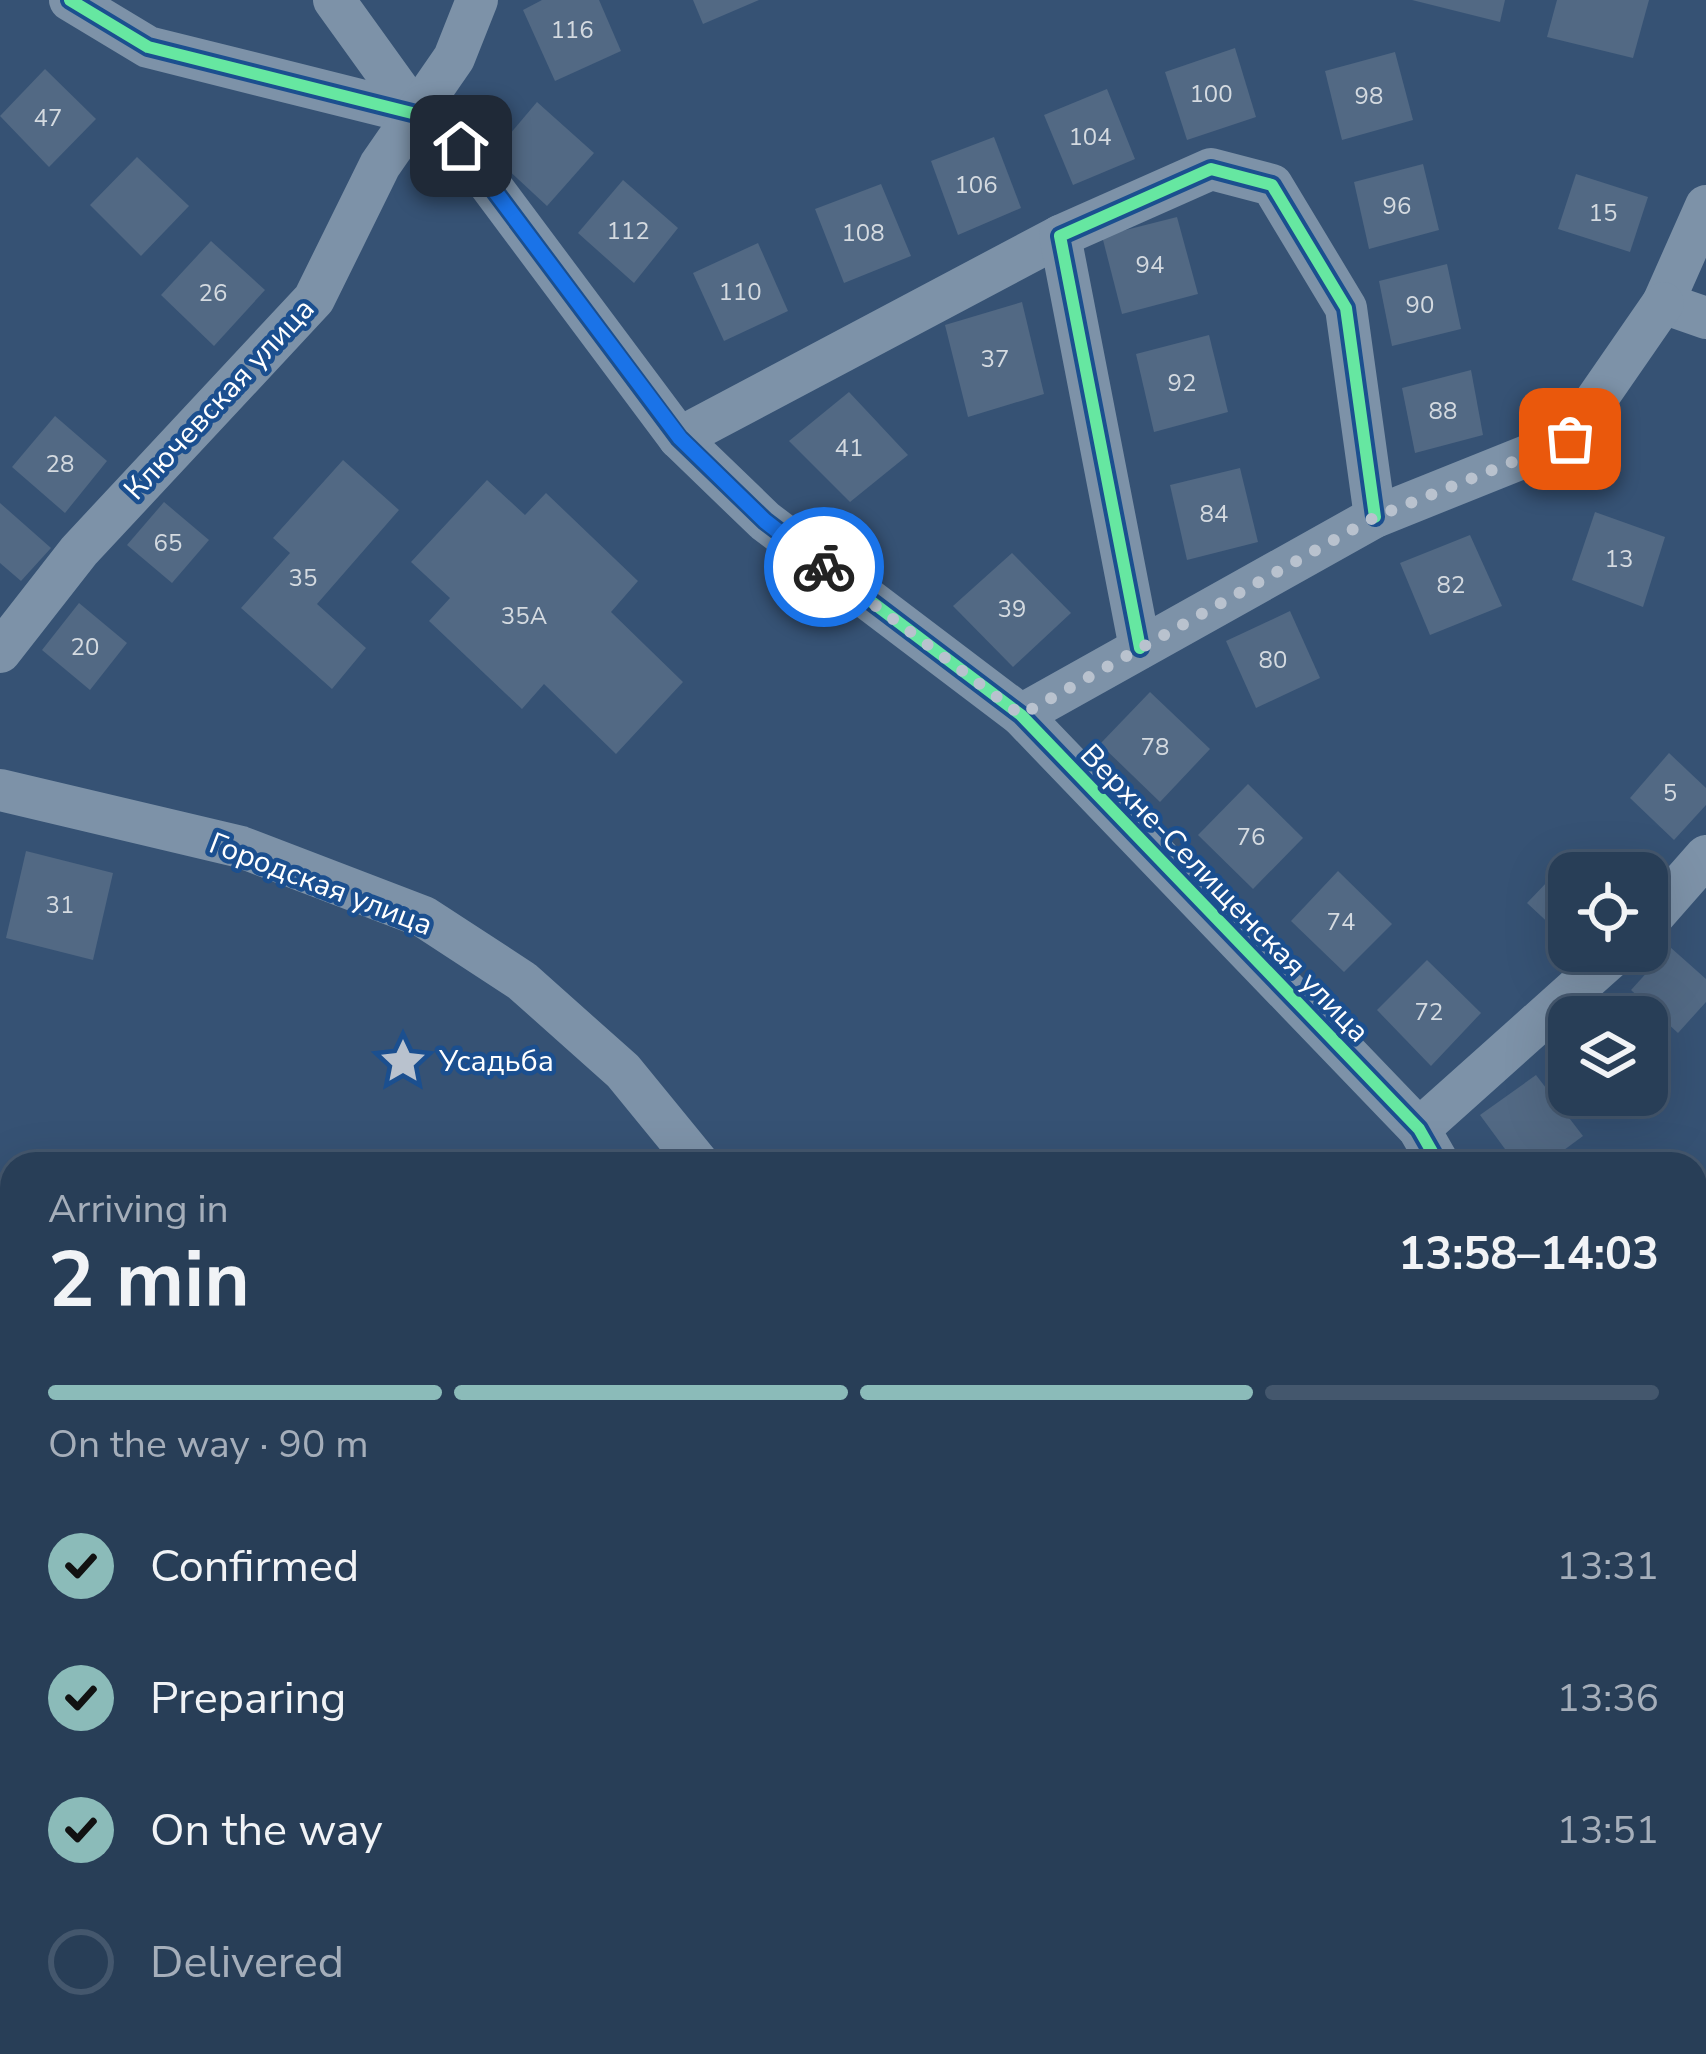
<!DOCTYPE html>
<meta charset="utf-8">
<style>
body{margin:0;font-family:"Nunito Sans",sans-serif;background:#344961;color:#f1f3f6;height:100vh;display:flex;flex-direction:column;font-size:45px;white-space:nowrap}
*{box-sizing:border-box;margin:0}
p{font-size:39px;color:#a5aeba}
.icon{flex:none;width:66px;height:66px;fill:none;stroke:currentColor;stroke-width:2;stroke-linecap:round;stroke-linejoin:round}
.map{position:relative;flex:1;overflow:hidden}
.sheet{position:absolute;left:0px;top:1152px;width:1707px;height:903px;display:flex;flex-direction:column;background:#283e57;border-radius:36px 36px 0 0;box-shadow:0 12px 48px #0002,0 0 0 3px #44576d}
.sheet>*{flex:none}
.fabs{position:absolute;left:1548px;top:852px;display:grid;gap:24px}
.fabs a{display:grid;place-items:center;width:120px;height:120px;border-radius:24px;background:#283e57;box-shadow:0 12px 48px #0002,0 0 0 3px #44576d;font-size:60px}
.pin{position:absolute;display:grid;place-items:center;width:102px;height:102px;color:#fff;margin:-51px;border-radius:24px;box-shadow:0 6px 18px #0006}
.courier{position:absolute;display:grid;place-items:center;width:120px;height:120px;margin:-60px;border:9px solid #1a73e8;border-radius:50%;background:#fff;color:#222;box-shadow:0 3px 15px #0007}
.overview em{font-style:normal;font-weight:700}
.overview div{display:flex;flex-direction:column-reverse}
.overview{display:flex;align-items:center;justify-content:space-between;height:204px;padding:0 48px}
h1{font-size:78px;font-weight:700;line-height:90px}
.bar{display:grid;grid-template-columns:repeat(4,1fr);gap:18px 12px;align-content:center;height:144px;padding:0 48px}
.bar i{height:15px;border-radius:9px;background:#44576d}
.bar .selected{background:#8bbbb9}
.bar p{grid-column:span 4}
ol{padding:0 48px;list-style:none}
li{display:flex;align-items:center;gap:36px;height:132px}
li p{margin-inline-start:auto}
li .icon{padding:12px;border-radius:50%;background:#8bbbb9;color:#111;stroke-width:4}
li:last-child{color:#a5aeba}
li i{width:66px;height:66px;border:6px solid #44576d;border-radius:50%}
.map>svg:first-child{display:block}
.building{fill:#526984}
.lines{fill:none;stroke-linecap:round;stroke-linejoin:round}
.minor{stroke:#7d92a8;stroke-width:42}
.cycleway-casing{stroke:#1b4f8f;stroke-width:20}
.cycleway{stroke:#66e7a1;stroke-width:12}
.done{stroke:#b9c2ce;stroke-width:12;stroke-dasharray:0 21.6}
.route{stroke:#1a73e8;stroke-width:15}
.labels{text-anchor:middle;stroke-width:9;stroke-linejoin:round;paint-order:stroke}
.number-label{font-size:24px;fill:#d4dae0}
.street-label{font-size:30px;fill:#fff;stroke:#1b4f8f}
.poi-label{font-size:30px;fill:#fff;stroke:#1b4f8f;text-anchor:start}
</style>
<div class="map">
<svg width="1706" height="2054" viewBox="0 0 1706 2054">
<rect width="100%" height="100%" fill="#365274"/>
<!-- building -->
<g class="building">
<path d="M542,0H599L621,51L555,81L523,10Z"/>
<path d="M693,0H759L703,24Z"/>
<path d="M1412,0H1505L1500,22Z"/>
<path d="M1557,0H1649L1633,58L1547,37Z"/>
<path d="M1235,48L1256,117L1187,140L1165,72Z"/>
<path d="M1395,52L1413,120L1342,140L1325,71Z"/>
<path d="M45,69L96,119L49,167L0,116Z"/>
<path d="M1107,89L1135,159L1073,185L1044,115Z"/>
<path d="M537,102L594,153L547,206L492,155Z"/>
<path d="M994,137L1021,208L958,235L931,161Z"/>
<path d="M137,157L189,206L141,256L90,205Z"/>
<path d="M1423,164L1439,230L1369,249L1354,182Z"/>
<path d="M1576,174L1648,197L1630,252L1558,229Z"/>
<path d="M623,180L678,228L634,283L578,233Z"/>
<path d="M881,184L911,256L844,283L815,209Z"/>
<path d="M1177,217L1198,294L1122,314L1102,236Z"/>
<path d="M211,241L265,290L214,346L161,295Z"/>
<path d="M758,243L788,311L724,341L693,273Z"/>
<path d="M1447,264L1461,329L1392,346L1379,281Z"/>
<path d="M1022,302L1044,394L968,417L945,325Z"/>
<path d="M1209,335L1228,412L1154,432L1136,354Z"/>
<path d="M1471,370L1483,435L1415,453L1402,388Z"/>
<path d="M849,392L908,455L850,502L789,441Z"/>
<path d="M55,416L107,461L65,513L12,467Z"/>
<path d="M343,460L399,510L317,604L366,648L332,689L241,608L290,553L273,538Z"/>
<path d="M1240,468L1258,542L1187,560L1170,485Z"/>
<path d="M487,480L525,515L546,493L638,581L611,612L683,682L616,754L544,684L522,709L429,621L450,598L411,562Z"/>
<path d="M164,502L209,540L172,583L127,545Z"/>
<path d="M0,503L51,548L21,581L0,563Z"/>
<path d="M1595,512L1665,537L1643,607L1572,580Z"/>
<path d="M1470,535L1502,606L1430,635L1400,563Z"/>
<path d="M1012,553L1071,613L1013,667L953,606Z"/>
<path d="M79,603L127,643L90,690L42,650Z"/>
<path d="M1290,611L1320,678L1256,708L1226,641Z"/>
<path d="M1150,692L1210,749L1160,802L1100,744Z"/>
<path d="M1669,753L1706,788V805L1674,840L1630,798Z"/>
<path d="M1248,784L1303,838L1253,889L1198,835Z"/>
<path d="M26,851L113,873L93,960L6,938Z"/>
<path d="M1572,856L1590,873H1569V942L1527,903Z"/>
<path d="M1338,871L1392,924L1344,972L1291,921Z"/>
<path d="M1670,947L1706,979V1002L1678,1033L1631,990Z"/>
<path d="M1427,960L1481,1013L1431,1066L1377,1010Z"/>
<path d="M1536,1075L1583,1136L1545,1164H1516L1480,1115Z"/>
<path d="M1706,1395V1449L1695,1444V1421Z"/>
<path d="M1695,1622L1706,1628V1725L1695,1719Z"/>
<path d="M0,1834L12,1844L0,1866Z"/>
<path d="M136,2043H229L220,2054H149Z"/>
<path d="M831,2043H895L908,2054H822Z"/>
<path d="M1489,2043H1537L1543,2054H1495Z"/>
</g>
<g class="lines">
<!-- minor -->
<g class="minor">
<path d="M70,0L148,47L416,114L461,146L679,438L765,521L1021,715L1419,1129L1439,1164"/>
<path d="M334,0L416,114"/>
<path d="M1706,206L1663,303L1706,318"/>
<path d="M679,438L1060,236"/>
<path d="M1140,648L1060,236L1211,169L1272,185L1346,308L1375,517"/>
<path d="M0,652L79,551L314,299L380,165L454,58L477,0"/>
<path d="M1021,715L1375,517L1569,439L1663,303"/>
<path d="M0,790L241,847L424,917L522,981L623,1071L699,1164"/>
<path d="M1647,923L1706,856"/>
<path d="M1419,1129L1618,951"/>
<path d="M0,1511L12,1510"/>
<path d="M1695,1522L1706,1525"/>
<path d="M27,2043L40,2054"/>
<path d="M1142,2043L1146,2054"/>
<path d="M1557,2043L1564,2054"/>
<path d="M757,2054L776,2043"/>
<path d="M929,2054L933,2043"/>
</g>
<defs>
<g id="cycleway">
<path d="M70,0L148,47L416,114L461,146L679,438L765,521L1021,715L1419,1129L1439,1164"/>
<path d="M1140,648L1060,236L1211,169L1272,185L1346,308L1375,517"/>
</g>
</defs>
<!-- cycleway casing -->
<use href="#cycleway" class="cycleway-casing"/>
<!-- cycleway -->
<use href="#cycleway" class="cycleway"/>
</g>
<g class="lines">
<!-- done -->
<path class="done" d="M824,567L1021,715L1375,517L1570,439"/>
<!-- route -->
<path class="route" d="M461,146L680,438L765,521L824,567"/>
</g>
<!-- icons -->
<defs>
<symbol id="sight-bare" viewBox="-9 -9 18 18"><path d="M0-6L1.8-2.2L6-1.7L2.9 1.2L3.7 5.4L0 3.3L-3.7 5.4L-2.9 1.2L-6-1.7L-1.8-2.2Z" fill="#b9c2ce" stroke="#1b4f8f" stroke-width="2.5" paint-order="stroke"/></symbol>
</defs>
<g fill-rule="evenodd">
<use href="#sight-bare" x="370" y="1028" width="66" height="66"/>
</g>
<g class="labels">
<!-- number labels -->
<g class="number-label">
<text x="572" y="38">116</text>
<text x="1211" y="102">100</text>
<text x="1369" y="104">98</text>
<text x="48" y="126">47</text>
<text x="1090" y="145">104</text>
<text x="976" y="193">106</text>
<text x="1397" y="214">96</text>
<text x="1603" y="221">15</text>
<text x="628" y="239">112</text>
<text x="863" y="241">108</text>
<text x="1150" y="273">94</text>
<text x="740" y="300">110</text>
<text x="213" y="301">26</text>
<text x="1420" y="313">90</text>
<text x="995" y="367">37</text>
<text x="1182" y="391">92</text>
<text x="1443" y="419">88</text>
<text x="849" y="456">41</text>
<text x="60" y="472">28</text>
<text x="1214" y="522">84</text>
<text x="168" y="551">65</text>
<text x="1619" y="567">13</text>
<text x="303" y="586">35</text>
<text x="1451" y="593">82</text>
<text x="1012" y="617">39</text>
<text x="524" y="624">35А</text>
<text x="85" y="655">20</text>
<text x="1273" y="668">80</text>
<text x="1155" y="755">78</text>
<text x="1670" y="801">5</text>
<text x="1251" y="845">76</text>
<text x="60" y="913">31</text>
<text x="1341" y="930">74</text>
<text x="1429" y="1020">72</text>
</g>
<!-- street labels -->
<g class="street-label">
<text transform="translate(219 399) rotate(-47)" y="10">Ключевская улица</text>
<text transform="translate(321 884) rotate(21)" y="10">Городская улица</text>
<text transform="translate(1225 893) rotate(46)" y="10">Верхне-Селищенская улица</text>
</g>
<!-- poi labels -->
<g class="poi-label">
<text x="439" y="1071">Усадьба</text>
</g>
</g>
</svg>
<div class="fabs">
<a><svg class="icon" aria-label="locate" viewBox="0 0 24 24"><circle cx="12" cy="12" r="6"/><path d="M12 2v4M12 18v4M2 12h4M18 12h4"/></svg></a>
<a><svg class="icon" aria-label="layers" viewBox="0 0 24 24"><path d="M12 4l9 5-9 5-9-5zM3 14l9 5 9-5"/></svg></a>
</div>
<div class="pin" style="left:1570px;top:439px;background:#ea580c"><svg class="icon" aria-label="bag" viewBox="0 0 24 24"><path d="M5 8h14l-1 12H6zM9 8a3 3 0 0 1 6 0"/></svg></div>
<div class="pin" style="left:461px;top:146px;background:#1f2937"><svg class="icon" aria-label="home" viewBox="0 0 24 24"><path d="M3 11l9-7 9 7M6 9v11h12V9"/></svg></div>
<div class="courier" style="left:824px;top:567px"><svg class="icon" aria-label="bike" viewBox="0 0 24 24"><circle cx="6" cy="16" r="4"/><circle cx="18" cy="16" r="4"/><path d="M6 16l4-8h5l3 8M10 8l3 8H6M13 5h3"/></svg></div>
<section class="sheet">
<div class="overview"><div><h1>2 min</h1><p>Arriving in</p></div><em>13:58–14:03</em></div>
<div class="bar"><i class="selected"></i><i class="selected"></i><i class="selected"></i><i></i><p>On the way · 90 m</p></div>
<ol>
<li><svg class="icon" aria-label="check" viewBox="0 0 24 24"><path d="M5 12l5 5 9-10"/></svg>Confirmed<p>13:31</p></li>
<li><svg class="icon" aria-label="check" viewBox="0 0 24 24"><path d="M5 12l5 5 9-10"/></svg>Preparing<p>13:36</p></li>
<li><svg class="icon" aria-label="check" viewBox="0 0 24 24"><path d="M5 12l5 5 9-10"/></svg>On the way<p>13:51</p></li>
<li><i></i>Delivered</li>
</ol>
</section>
</div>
